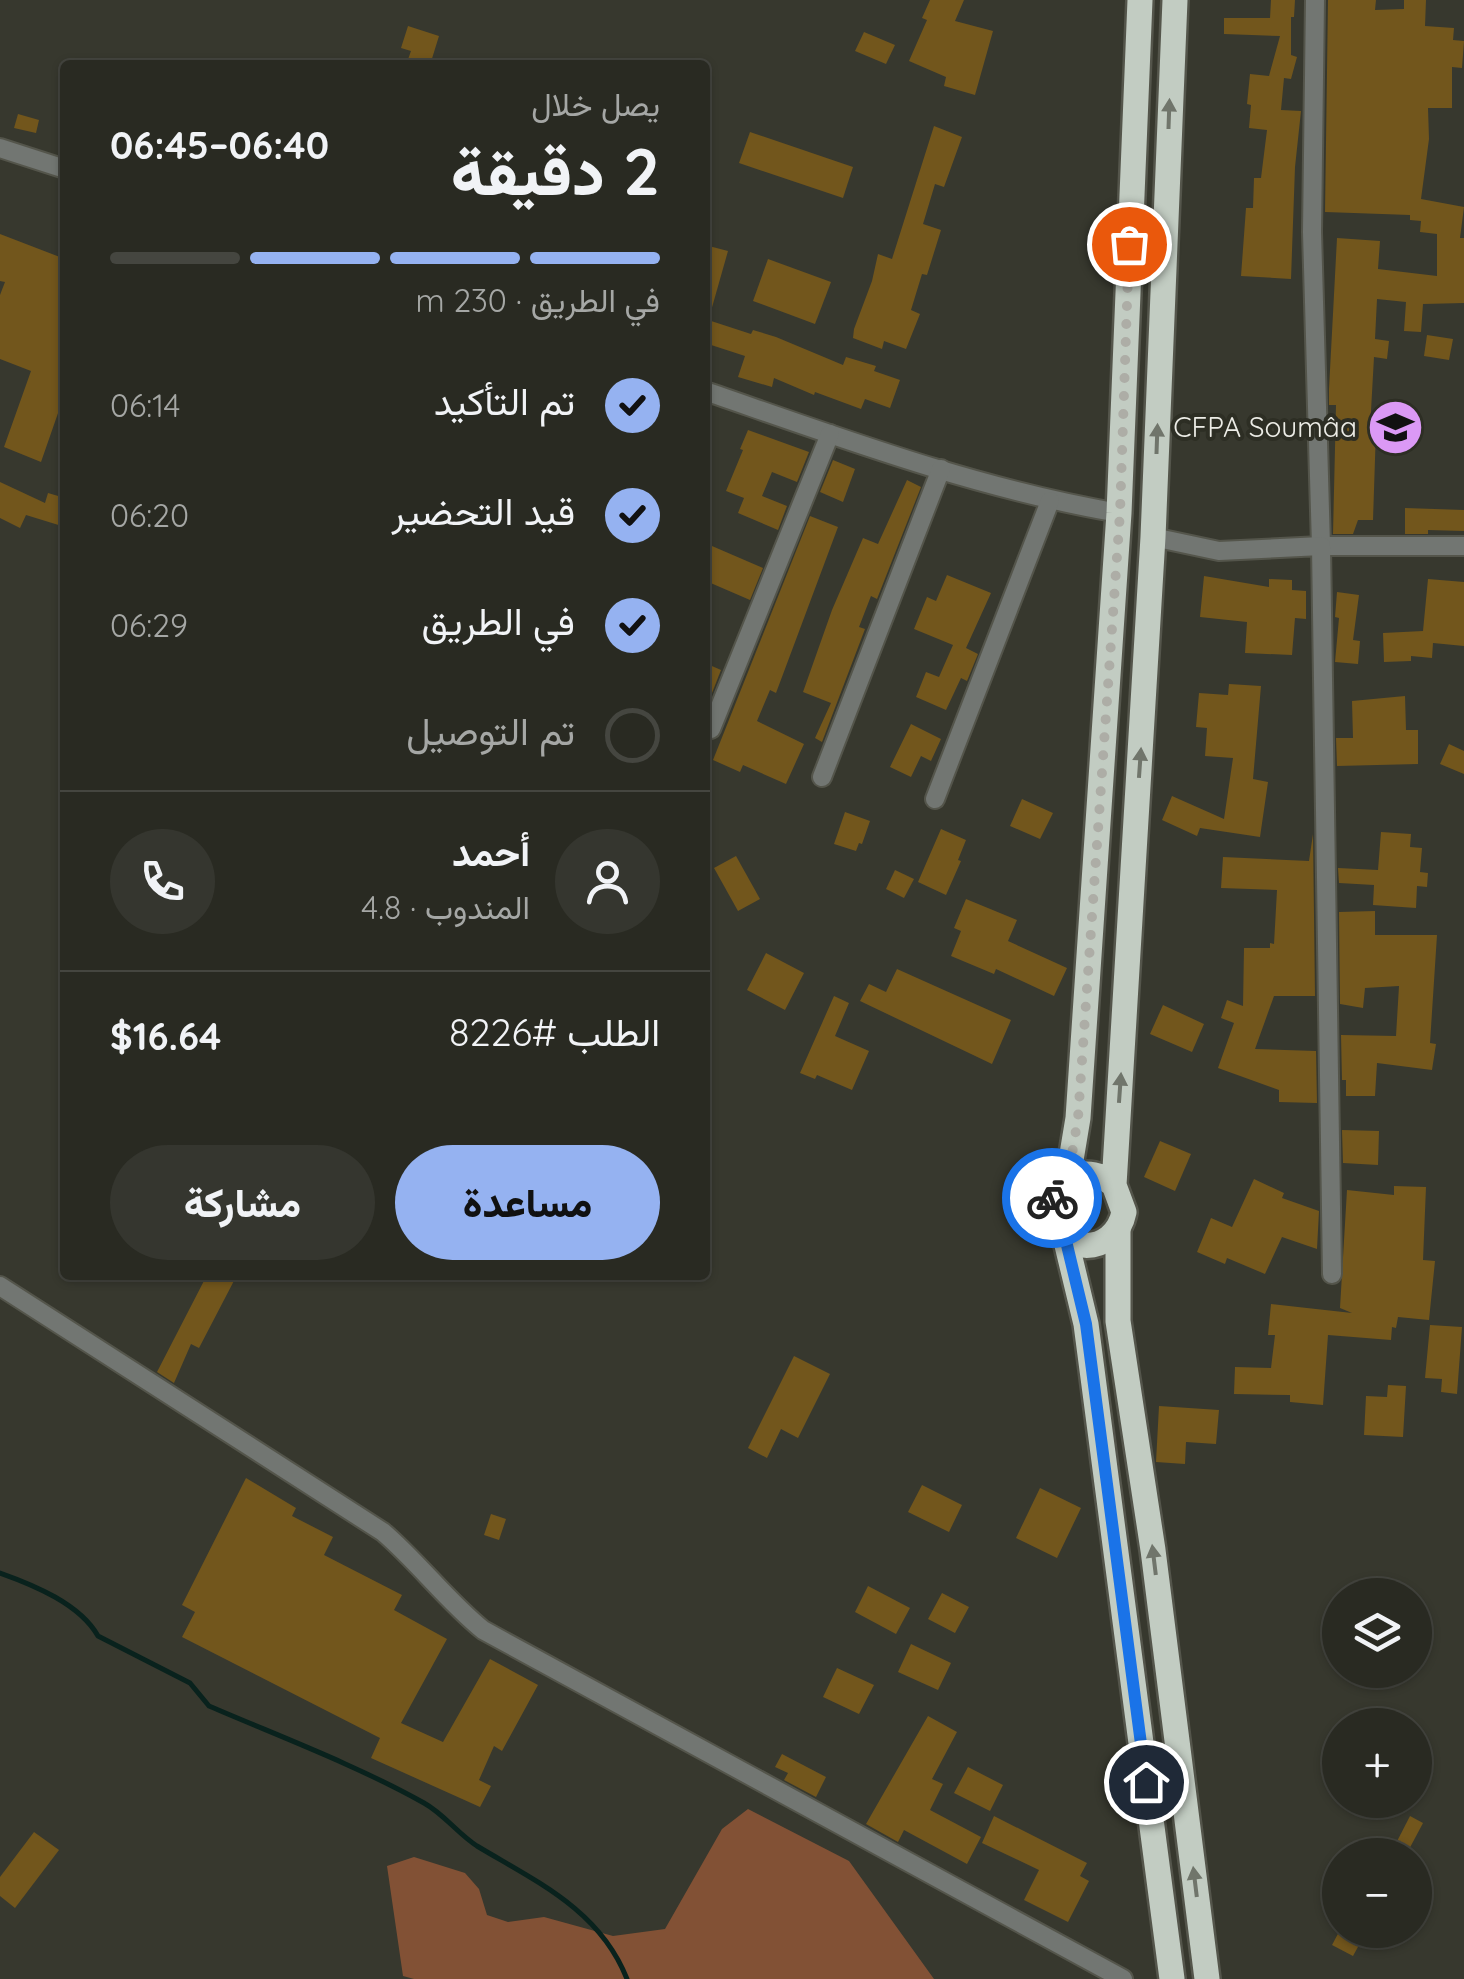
<!DOCTYPE html>
<html lang="ar">
<meta charset="utf-8">
<style>
body{margin:0;font-family:Quicksand,Vazirmatn,sans-serif;background:#35362f;color:#f1f3f6;direction:rtl;height:100vh;display:flex;flex-direction:column;font-size:38px;white-space:nowrap}
*{box-sizing:border-box;margin:0}
p{font-size:32px;color:#a5a7a5}
.icon{flex:none;width:55px;height:55px;fill:none;stroke:currentColor;stroke-width:2;stroke-linecap:round;stroke-linejoin:round}
.map{position:relative;flex:1;overflow:hidden;direction:ltr}
.details{position:absolute;left:60px;top:60px;width:650px;height:1220px;display:flex;flex-direction:column;background:#292a22;border-radius:10px;box-shadow:0 2px 8px #0004,0 0 0 2px #454640;direction:rtl}
.details>*{flex:none}
.fabs{position:absolute;left:1322px;top:1578px;display:grid;gap:20px}
.fabs a{display:grid;place-items:center;width:110px;height:110px;border-radius:50%;background:#292a22;box-shadow:0 2px 8px #0004,0 0 0 2px #454640;font-size:50px}
.pin{position:absolute;display:grid;place-items:center;width:85px;height:85px;color:#fff;margin:-42px;border:5px solid #fff;border-radius:50%;box-shadow:0 2px 10px #0007}
.courier{position:absolute;display:grid;place-items:center;width:100px;height:100px;margin:-50px;border:8px solid #1a73e8;border-radius:50%;background:#fff;color:#222;box-shadow:0 2px 12px #0007}
.headline em{font-style:normal;font-weight:800}
.headline div{display:flex;flex-direction:column-reverse}
.headline{display:flex;align-items:center;justify-content:space-between;height:170px;padding:0 50px}
h1{font-size:65px;font-weight:800;line-height:75px}
.bar{display:grid;grid-template-columns:repeat(4,1fr);gap:15px 10px;align-content:center;height:120px;padding:0 50px}
.bar i{height:12px;border-radius:8px;background:#454640}
.bar .current{background:#95b2f1}
.bar p{grid-column:span 4}
.line{display:flex;align-items:center;gap:25px;padding:0 50px;border-top:2px solid #454640}
.line div{flex:1}
.round{display:grid;place-items:center;flex:none;width:105px;height:105px;border-radius:52px;background:#35362f}
ol{padding:0 50px;list-style:none}
li{display:flex;align-items:center;gap:30px;height:110px}
li p{margin-inline-start:auto}
li .icon{padding:10px;border-radius:50%;background:#95b2f1;color:#111;stroke-width:4}
li:last-child{color:#a5a7a5}
li i{width:55px;height:55px;border:5px solid #454640;border-radius:50%}
.cta{display:flex;gap:20px;margin-top:auto;padding:20px 50px}
.cta a{flex:1;height:115px;border-radius:60px;background:#95b2f1;color:#111;font-size:40px;font-weight:800;line-height:115px;text-align:center}
.cta a+a{background:#35362f;color:#f1f3f6}
.map>svg:first-child{display:block}
.green{fill:#825135}
.lines{fill:none;stroke-linecap:round;stroke-linejoin:round}
.stream{stroke:#09221d;stroke-width:5}
.building{fill:#72561c}
.minor-casing{stroke:#54554b;stroke-width:22}
.highway-casing{stroke:#54554b;stroke-width:30}
.minor{stroke:#727672;stroke-width:18}
.highway{stroke:#c2ccc2;stroke-width:25}
.oneway{fill:#70756b}
.done{stroke:#adada6;stroke-width:10;stroke-dasharray:0 18}
.route{stroke:#1a73e8;stroke-width:12}
.labels{text-anchor:middle;stroke-width:8;stroke-linejoin:round;paint-order:stroke}
.poi-label{font-size:28px;fill:#ecece6;stroke:#2d2e24;text-anchor:end}
</style>
<div class="map">
<svg width="1464" height="1979" viewBox="0 0 1464 1979">
<rect width="100%" height="100%" fill="#37382e"/>
<!-- green -->
<path class="green" d="M748,1809L849,1861L934,1979H414L403,1976L387,1866L414,1857L465,1873L479,1889L487,1915L508,1922L544,1917L613,1936L665,1929L722,1829Z"/>
<g class="lines">
<!-- stream -->
<path class="stream" d="M0,1573C34,1585 80,1604 98,1636L190,1683L209,1706C281,1737 356,1765 424,1803C444,1814 458,1834 477,1846C537,1882 600,1910 627,1979"/>
</g>
<!-- building -->
<g class="building">
<path d="M930,0H964L955,21L993,31L975,95L944,86L946,77L909,61L927,20L922,18Z"/>
<path d="M1271,0H1295L1294,17H1291V55L1297,57L1291,79L1284,78L1281,110L1301,111L1295,167L1291,279L1241,276L1246,208H1253L1254,178H1261L1267,130L1249,128L1251,105L1247,104L1250,74L1269,76L1280,36L1224,34V18H1270Z"/>
<path d="M1328,0H1376L1375,10L1404,9V0H1426L1425,26L1454,28L1453,40L1464,41L1462,68L1452,67V108H1428L1429,139L1421,199L1464,207L1460,238H1464V303L1423,304L1421,332L1404,331L1406,302L1377,299L1375,339L1389,341L1387,359L1374,357L1370,429H1376L1373,520H1358L1353,534H1333L1336,405H1329V389L1337,238L1380,241L1378,269L1437,276V234L1420,232L1421,221L1410,220V215L1325,212Z"/>
<path d="M408,26L439,36L430,65H406L411,51L401,48Z"/>
<path d="M864,32L895,45L886,64L855,51Z"/>
<path d="M18,114L39,120L36,133L14,128Z"/>
<path d="M934,126L962,137L944,187L935,184L923,224L941,230L927,275L922,274L911,310L920,314L906,349L884,341L882,349L853,338L854,329L872,281L878,254L892,259Z"/>
<path d="M750,132L853,167L843,198L739,163Z"/>
<path d="M0,234L65,259V393L41,462L4,447L31,371L0,359V295L5,282L0,281Z"/>
<path d="M705,245L728,251L709,318L705,317Z"/>
<path d="M768,259L831,282L815,324L753,301Z"/>
<path d="M705,319L751,334L753,330L776,337L843,365L846,357L876,366L874,371L900,380L890,408L865,399L861,409L815,392L814,395L774,378L772,387L738,377L745,356L705,343Z"/>
<path d="M1427,335L1453,339L1449,360L1424,356Z"/>
<path d="M748,430L809,452L797,482L772,472L762,496L787,506L778,530L738,513L744,498L726,491L743,450L740,449Z"/>
<path d="M833,460L855,469L843,502L820,492Z"/>
<path d="M907,480L921,487L877,599L871,596L859,627L865,629L822,742L815,738L831,703L803,692L832,610L863,538L878,544Z"/>
<path d="M0,482L45,503L48,493L65,498V527L26,515L20,528L0,518Z"/>
<path d="M1405,508L1464,510V531L1428,530V534H1405Z"/>
<path d="M810,516L838,527L776,693L770,690L757,721L804,744L786,784L743,765L740,772L713,760Z"/>
<path d="M705,543L763,568L750,600L706,581L711,570L705,567Z"/>
<path d="M947,575L991,593L966,648L978,654L967,681L961,678L946,710L916,697L926,672L939,677L953,645L914,629L927,597L936,601Z"/>
<path d="M1204,576L1269,587V579L1292,580V590L1306,591V619L1295,618L1292,655L1245,653L1247,622L1200,617Z"/>
<path d="M1428,579L1464,582V646L1433,643L1432,658L1411,656V661L1384,662L1383,633L1423,631Z"/>
<path d="M1337,592L1359,595L1353,640L1360,641L1358,664L1335,662L1339,618L1335,617Z"/>
<path d="M705,663L721,670L712,693L705,690Z"/>
<path d="M1229,684L1261,686L1253,779L1268,782L1260,837L1200,828L1197,836L1162,820L1172,796L1224,819L1233,758L1205,756L1207,728L1196,727L1199,693L1228,695Z"/>
<path d="M1405,696L1406,730H1418V764L1337,766L1336,738H1353L1352,701Z"/>
<path d="M911,724L941,739L931,761L921,756L911,777L890,767Z"/>
<path d="M1449,744L1464,751V774L1440,764Z"/>
<path d="M1022,799L1053,813L1040,839L1010,826Z"/>
<path d="M845,812L870,821L862,844L859,843L856,851L834,844Z"/>
<path d="M941,829L966,840L958,860L961,861L946,895L918,882Z"/>
<path d="M1381,832L1411,834L1410,847L1422,848L1420,872L1428,873L1427,887L1417,886L1416,908L1373,905L1374,885L1339,883L1338,868L1378,870Z"/>
<path d="M1313,834L1315,996H1274L1255,1049L1316,1051L1317,1103L1279,1102V1090L1218,1068L1234,1023L1221,1018L1227,1000L1243,1006L1244,948H1270V943L1274,944L1277,890L1221,888L1223,857L1309,861Z"/>
<path d="M736,856L760,899L738,911L714,868Z"/>
<path d="M895,870L914,879L904,898L886,889Z"/>
<path d="M966,899L1017,920L1008,941L1067,968L1054,996L996,969L994,974L951,956L961,931L954,928Z"/>
<path d="M1375,911V935H1437L1430,1043L1436,1044L1432,1070L1377,1063L1375,1096H1346V1080H1342L1341,1035L1396,1036L1399,986L1365,988L1363,1008L1340,1004L1339,912Z"/>
<path d="M766,953L804,973L785,1010L747,990Z"/>
<path d="M897,969L1011,1020L992,1064L860,1001L869,984L886,992Z"/>
<path d="M834,996L849,1003L835,1036L869,1051L852,1090L817,1075L815,1079L800,1073Z"/>
<path d="M1163,1005L1204,1024L1192,1052L1150,1034Z"/>
<path d="M1342,1130L1379,1131L1378,1165L1343,1163Z"/>
<path d="M1160,1141L1191,1154L1175,1191L1144,1177Z"/>
<path d="M1254,1179L1284,1193L1282,1198L1319,1211L1317,1249L1282,1237L1265,1274L1227,1258L1225,1264L1197,1252L1211,1218L1232,1227Z"/>
<path d="M1394,1186L1426,1187L1423,1260L1435,1261L1429,1320L1398,1317L1396,1328L1392,1327L1391,1340L1328,1335L1323,1405L1290,1402V1395L1234,1394L1235,1367L1271,1368L1275,1335H1268L1271,1304L1352,1313L1340,1308L1347,1190L1394,1195Z"/>
<path d="M207,1275H237L199,1348L191,1344L174,1383L157,1372Z"/>
<path d="M1430,1325L1462,1327L1457,1394L1441,1392L1442,1379L1425,1378Z"/>
<path d="M794,1356L830,1374L798,1438L781,1429L767,1458L748,1448Z"/>
<path d="M1388,1385L1406,1386L1403,1437L1364,1435L1366,1396L1387,1397Z"/>
<path d="M1159,1406L1219,1410L1216,1444L1186,1442L1185,1464L1156,1462Z"/>
<path d="M246,1478L296,1508L292,1516L333,1537L324,1555L402,1595L394,1610L447,1639L401,1723L443,1742L490,1659L538,1685L502,1751L494,1746L479,1780L491,1786L480,1807L371,1758L380,1738L182,1637L195,1612L182,1605Z"/>
<path d="M922,1485L962,1505L949,1532L908,1512Z"/>
<path d="M1040,1488L1081,1508L1057,1558L1016,1538Z"/>
<path d="M491,1514L506,1519L499,1540L484,1535Z"/>
<path d="M868,1586L910,1608L896,1634L855,1612Z"/>
<path d="M942,1593L969,1607L955,1633L928,1619Z"/>
<path d="M911,1644L951,1663L938,1690L898,1672Z"/>
<path d="M837,1668L874,1685L859,1714L823,1697Z"/>
<path d="M928,1716L957,1732L932,1779L943,1784L930,1810L981,1837L967,1864L904,1830L898,1842L866,1824Z"/>
<path d="M782,1754L826,1777L816,1797L784,1780L788,1773L775,1767Z"/>
<path d="M968,1767L1003,1785L990,1811L954,1793Z"/>
<path d="M994,1816L1087,1863L1080,1876L1089,1881L1068,1922L1024,1900L1039,1870L982,1843Z"/>
<path d="M1410,1816L1423,1823L1406,1855H1390Z"/>
<path d="M34,1832L59,1850L15,1908L0,1896V1877Z"/>
<path d="M1340,1930H1357L1365,1934L1353,1956L1332,1945Z"/>
</g>
<g class="lines">
<defs>
<g id="minor">
<path d="M1315,0L1312,232L1321,546H1464"/>
<path d="M0,148L65,169"/>
<path d="M705,391C841,438 978,489 1119,513"/>
<path d="M1153,537L1219,551L1321,546L1332,1274"/>
<path d="M711,729L830,434"/>
<path d="M822,777L941,469"/>
<path d="M935,799L1050,501"/>
<path d="M0,1286L383,1532C419,1563 447,1601 483,1630L1123,1979"/>
</g>
<g id="highway">
<path d="M1068,1178L1078,1118L1119,513L1140,0"/>
<path d="M1114,1185C1088,1163 1055,1176 1050,1209C1054,1256 1115,1258 1124,1212L1114,1185L1153,537L1175,0"/>
<path d="M1118,1230V1321L1153,1550L1207,1979"/>
<path d="M1066,1241L1086,1324L1172,1979"/>
</g>
</defs>
<!-- minor casing -->
<use href="#minor" class="minor-casing"/>
<!-- highway casing -->
<use href="#highway" class="highway-casing"/>
<!-- minor -->
<use href="#minor" class="minor"/>
<!-- highway -->
<use href="#highway" class="highway"/>
</g>
<!-- one-way arrows -->
<defs><path id="oneway-solid" d="M-6-.8H1V-3.2L6.5 0L1 3.2V.8H-6Z" transform="scale(2.5)"/></defs>
<g class="oneway">
<use href="#oneway-solid" transform="translate(1169 114) rotate(-88)"/>
<use href="#oneway-solid" transform="translate(1157 439) rotate(-88)"/>
<use href="#oneway-solid" transform="translate(1140 763) rotate(-86)"/>
<use href="#oneway-solid" transform="translate(1120 1088) rotate(-86)"/>
<use href="#oneway-solid" transform="translate(1154 1560) rotate(-97)"/>
<use href="#oneway-solid" transform="translate(1195 1882) rotate(-97)"/>
</g>
<g class="lines">
<!-- done -->
<path class="done" d="M1052,1198L1068,1178L1078,1118L1120,513L1129,244"/>
<!-- route -->
<path class="route" d="M1052,1198L1050,1218L1066,1241L1086,1324L1146,1782"/>
</g>
<!-- icons -->
<defs>
<symbol id="university-disc" viewBox="-11 -11 22 22"><circle r="9.5" fill="#db99f5" stroke="#2d2e24"/><path d="M0-5L7-2L0 1L-7-2ZM-4 1L0 2.5L4 1V4Q0 6-4 4Z" fill="#111"/></symbol>
</defs>
<g fill-rule="evenodd">
<use href="#university-disc" x="1364" y="396" width="63" height="63"/>
</g>
<g class="labels">
<!-- poi labels -->
<g class="poi-label">
<text x="1357" y="437">CFPA Soumâa</text>
</g>
</g>
</svg>
<div class="fabs">
<a><svg class="icon" aria-label="layers" viewBox="0 0 24 24"><path d="M12 4l9 5-9 5-9-5zM3 14l9 5 9-5"/></svg></a>
<a>+</a>
<a>−</a>
</div>
<div class="pin" style="left:1129px;top:244px;background:#ea580c"><svg class="icon" aria-label="bag" viewBox="0 0 24 24"><path d="M5 8h14l-1 12H6zM9 8a3 3 0 0 1 6 0"/></svg></div>
<div class="pin" style="left:1146px;top:1782px;background:#1f2937"><svg class="icon" aria-label="home" viewBox="0 0 24 24"><path d="M3 11l9-7 9 7M6 9v11h12V9"/></svg></div>
<div class="courier" style="left:1052px;top:1198px"><svg class="icon" aria-label="bike" viewBox="0 0 24 24"><circle cx="6" cy="16" r="4"/><circle cx="18" cy="16" r="4"/><path d="M6 16l4-8h5l3 8M10 8l3 8H6M13 5h3"/></svg></div>
<section class="details">
<div class="headline"><div><h1>2 دقيقة</h1><p>يصل خلال</p></div><em>06:40–06:45</em></div>
<div class="bar"><i class="current"></i><i class="current"></i><i class="current"></i><i></i><p>في الطريق · 230 m</p></div>
<ol>
<li><svg class="icon" aria-label="check" viewBox="0 0 24 24"><path d="M5 12l5 5 9-10"/></svg>تم التأكيد<p>06:14</p></li>
<li><svg class="icon" aria-label="check" viewBox="0 0 24 24"><path d="M5 12l5 5 9-10"/></svg>قيد التحضير<p>06:20</p></li>
<li><svg class="icon" aria-label="check" viewBox="0 0 24 24"><path d="M5 12l5 5 9-10"/></svg>في الطريق<p>06:29</p></li>
<li><i></i>تم التوصيل</li>
</ol>
<div class="line" style="height:180px"><a class="round"><svg class="icon" aria-label="person" viewBox="0 0 24 24"><circle cx="12" cy="8" r="4"/><path d="M4 21q1-7 8-7t8 7"/></svg></a><div><b>أحمد</b><p>المندوب · 4.8</p></div><a class="round"><svg class="icon" aria-label="phone" viewBox="0 0 24 24"><path d="M5 4h4l2 5-3 2q2 4 5 5l2-3 5 2v4C11 20 4 13 5 4z"/></svg></a></div>
<div class="line" style="height:130px"><div>الطلب #8226</div><b>$16.64</b></div>
<div class="cta"><a>مساعدة</a><a>مشاركة</a></div>
</section>
</div>
